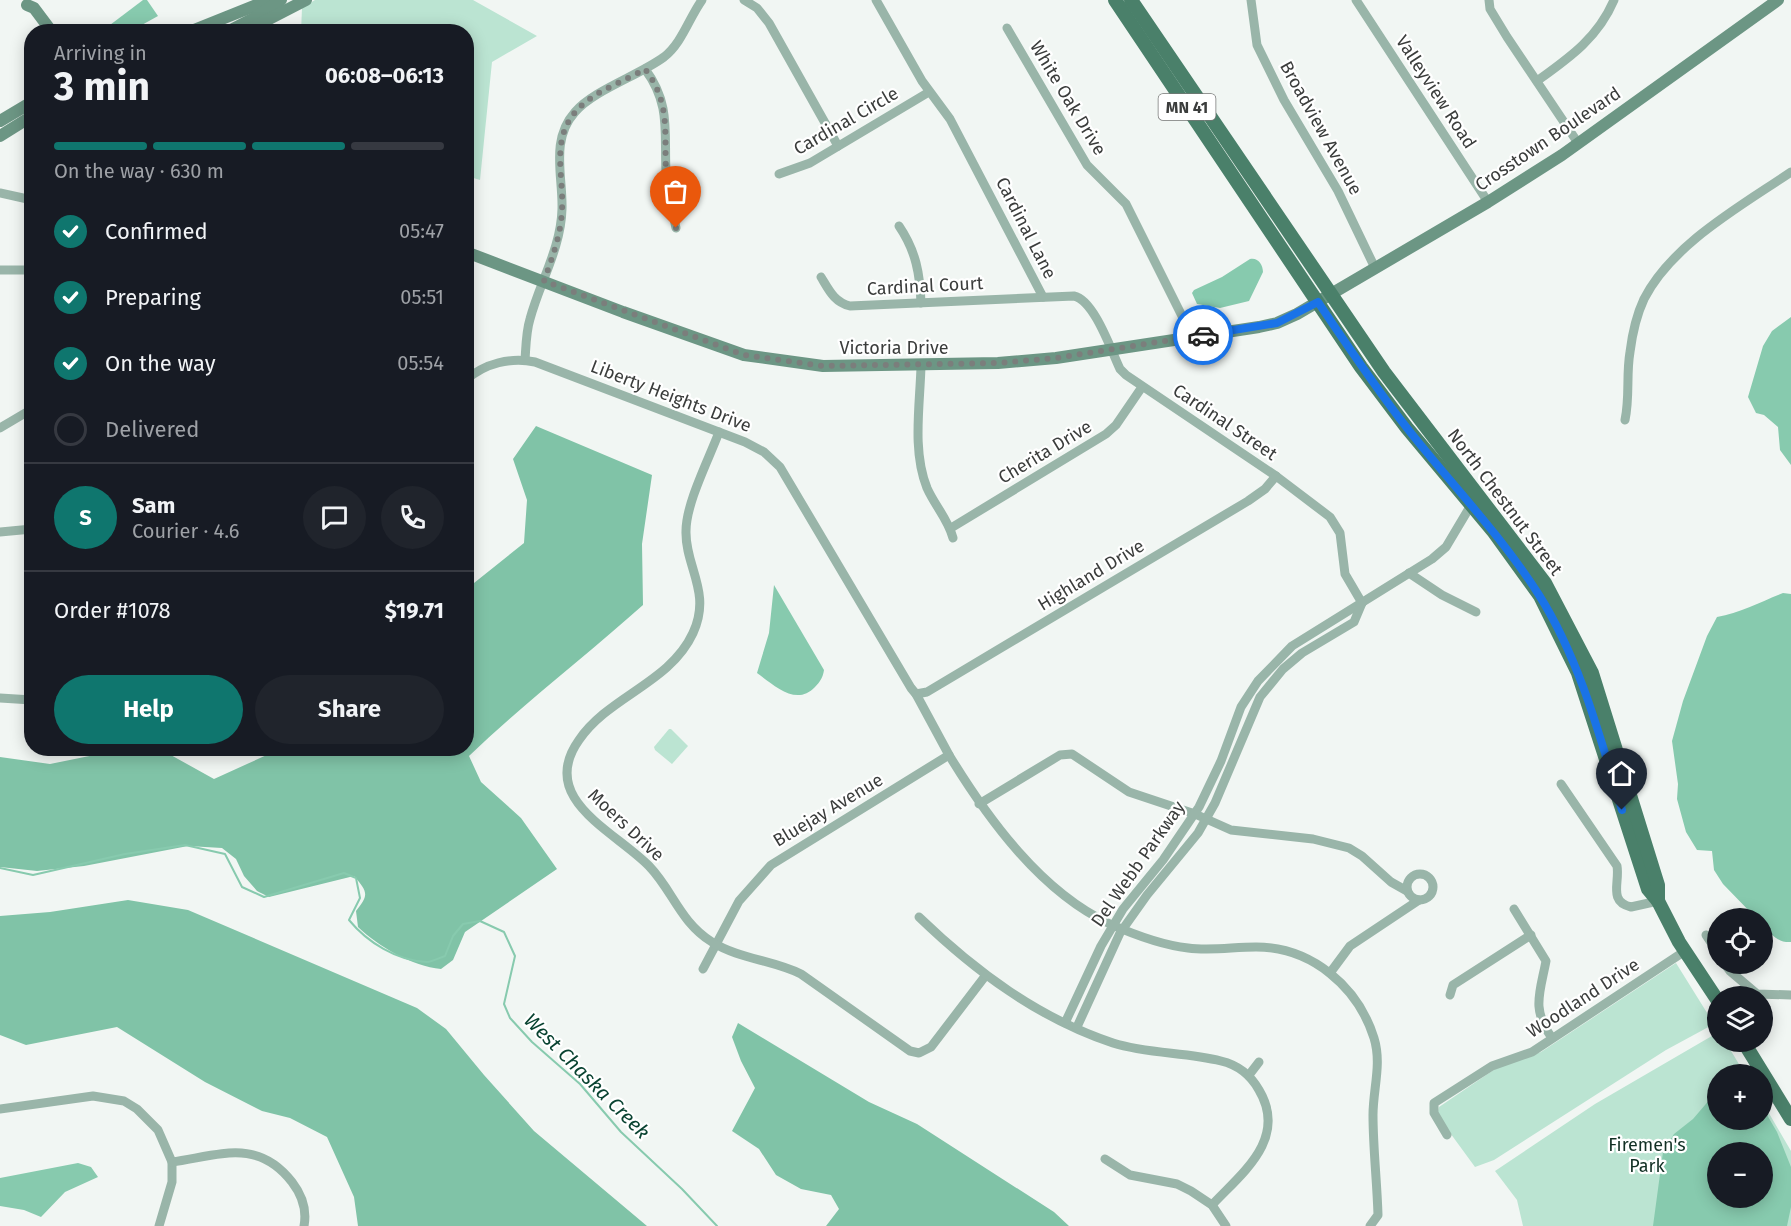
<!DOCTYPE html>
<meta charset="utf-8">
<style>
body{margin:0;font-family:"Fira Sans",sans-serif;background:#20242c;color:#f1f3f6;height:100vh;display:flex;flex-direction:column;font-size:22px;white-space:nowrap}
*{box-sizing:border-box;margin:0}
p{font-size:20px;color:#9ea1a6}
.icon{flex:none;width:33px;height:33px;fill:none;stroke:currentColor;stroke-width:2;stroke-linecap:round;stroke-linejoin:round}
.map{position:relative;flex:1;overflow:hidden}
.drawer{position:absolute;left:24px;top:24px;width:450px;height:732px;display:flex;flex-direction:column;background:#171b24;border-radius:24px;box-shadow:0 3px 15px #0003}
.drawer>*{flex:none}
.fabs{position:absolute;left:1707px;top:908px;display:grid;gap:12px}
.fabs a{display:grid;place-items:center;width:66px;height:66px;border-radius:50%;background:#171b24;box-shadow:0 3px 15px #0003;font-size:30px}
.pin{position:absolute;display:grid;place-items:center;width:51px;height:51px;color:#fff;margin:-62px -26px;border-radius:50% 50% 50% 0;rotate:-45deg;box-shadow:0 0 6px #0007}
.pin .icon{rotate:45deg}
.courier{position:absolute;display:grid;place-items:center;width:60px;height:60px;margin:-30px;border:4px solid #1a73e8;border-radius:50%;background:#fff;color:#222;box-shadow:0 2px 8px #0007}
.head em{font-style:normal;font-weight:700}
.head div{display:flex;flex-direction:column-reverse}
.head{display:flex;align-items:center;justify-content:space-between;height:102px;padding:0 30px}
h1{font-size:39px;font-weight:700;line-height:45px}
.bar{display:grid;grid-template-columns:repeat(4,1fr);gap:9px 6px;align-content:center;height:72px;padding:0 30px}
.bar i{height:8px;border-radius:4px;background:#363941}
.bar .selected{background:#0f766e}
.bar p{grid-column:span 4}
.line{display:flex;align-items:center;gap:15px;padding:0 30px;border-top:2px solid #363941}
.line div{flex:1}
.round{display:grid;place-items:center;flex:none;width:63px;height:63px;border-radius:32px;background:#20242c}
ol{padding:0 30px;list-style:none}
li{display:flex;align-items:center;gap:18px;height:66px}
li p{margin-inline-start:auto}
li .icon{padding:6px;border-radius:50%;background:#0f766e;color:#fff;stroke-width:4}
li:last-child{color:#9ea1a6}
li i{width:33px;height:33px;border:3px solid #363941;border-radius:50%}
.action{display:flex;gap:12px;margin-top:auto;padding:12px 30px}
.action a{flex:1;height:69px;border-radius:36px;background:#0f766e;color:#fff;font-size:24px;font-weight:700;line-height:69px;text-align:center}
.action a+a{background:#20242c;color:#f1f3f6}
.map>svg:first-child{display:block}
.green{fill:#bbe4d2;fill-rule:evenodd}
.forest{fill:#80c3a7}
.water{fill:#87caae;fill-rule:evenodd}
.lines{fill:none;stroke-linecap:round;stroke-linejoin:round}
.stream{stroke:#87caae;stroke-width:2}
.street{stroke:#99b5a9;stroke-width:9}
.secondary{stroke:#6c9684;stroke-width:12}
.primary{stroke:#4a806a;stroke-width:14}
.done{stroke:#7b7e7c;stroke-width:6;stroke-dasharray:0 10.8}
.route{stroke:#1a73e8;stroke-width:8}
.labels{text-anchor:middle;stroke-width:4.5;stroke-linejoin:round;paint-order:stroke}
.shield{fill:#fff;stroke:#767776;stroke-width:1.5}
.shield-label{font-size:16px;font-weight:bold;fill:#3b3d3c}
.street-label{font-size:18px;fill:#3b3d3c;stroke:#fff}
.park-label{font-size:18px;fill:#113024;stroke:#fff}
.water-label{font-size:20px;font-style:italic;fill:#094331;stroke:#fff}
</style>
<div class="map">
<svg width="1791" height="1226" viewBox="0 0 1791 1226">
<rect width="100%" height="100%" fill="#f1f6f3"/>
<!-- green -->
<g class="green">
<path d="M315,0H473L537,36L492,62L480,180L467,176L466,32H301L302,8Z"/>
<path d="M669,729H671L688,746L672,764L655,750L654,747Z"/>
<path d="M1676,963L1714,1024L1666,1050L1494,1160L1475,1167L1437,1115L1439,1107L1498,1067L1541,1052Z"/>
<path d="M1717,1033L1718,1041H1725L1745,1074H1718V1119H1762L1763,1103L1791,1151V1226H1523L1517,1200L1495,1171L1595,1104ZM1718,1152H1762V1197H1718Z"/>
</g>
<!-- forest -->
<g class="forest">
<path d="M536,426L652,475L642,544L643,605C586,656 524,703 469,756L481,782L521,818L557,869L465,932L453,960L441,969C412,966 379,947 358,927L356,911C369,895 368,892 354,876L269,897L257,891L244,876L236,859L222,848L188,846L84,866L37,871L0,867V757L50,764L124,749H160L214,779L280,749L466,748L467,585L469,587L524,543L527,500L513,459Z"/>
<path d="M128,900L188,910L417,1008L446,1029L484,1075L534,1131L647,1226H358L354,1197L327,1137L290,1118L262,1111L205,1082L117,1027L26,1045L0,1035V916L50,912Z"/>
<path d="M738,1023L869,1102L917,1124L1054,1212L1069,1226H826L839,1209L831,1195L801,1189L776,1175L759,1149L732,1131L755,1088L741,1061L732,1037Z"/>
</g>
<!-- water -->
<g class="water">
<path d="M143,0H147L158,16L131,31H102Z"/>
<path d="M1250,259C1258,257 1263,265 1263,272L1249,301L1220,308L1197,304L1192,293L1194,290L1222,277Z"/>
<path d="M1791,317V465L1780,450L1778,427L1764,415L1756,413L1748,397L1763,346L1772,331Z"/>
<path d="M774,585L824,670C823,677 820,682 815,687C796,707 774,685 757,673L769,633Z"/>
<path d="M1783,593L1791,594V942C1778,943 1771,934 1763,925L1762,918H1756L1723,884L1714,870L1712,851L1697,850L1686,832L1677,799L1678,784L1672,741L1683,701L1707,636L1717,617C1740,613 1762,601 1783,593Z"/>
<path d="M1717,1091L1718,1119H1762L1763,1108L1777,1132L1791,1167V1207L1787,1226H1653L1663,1152L1674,1134L1693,1119ZM1718,1152H1762V1197H1718Z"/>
<path d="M78,1163L91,1167L98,1177L65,1192L41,1217L24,1210L0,1206V1178Z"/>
</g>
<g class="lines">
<!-- stream -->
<path class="stream" d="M0,868L33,875L125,854L185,845L225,854L242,887L264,897L344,873L356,878L360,898L349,920C367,942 397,961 427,962C432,962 439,958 445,956L453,936L463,924L480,921L504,932L515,956L504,1004L510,1018L532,1042L580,1084L621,1132L682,1189L717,1226"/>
<!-- street -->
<g class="street">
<path d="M744,0L757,8L769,23L838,146"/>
<path d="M876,0L922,81L950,119L1043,297"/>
<path d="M1251,0L1257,45L1284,100L1338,191L1375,268"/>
<path d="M1356,0L1488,202"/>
<path d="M1489,0L1490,9L1507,37L1578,143"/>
<path d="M1007,28L1087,165L1126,204L1192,336"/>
<path d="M645,69C671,104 664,132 666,172C667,191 672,209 676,228"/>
<path d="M1537,81C1569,58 1598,38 1614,0"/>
<path d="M779,174L810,163L929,92"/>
<path d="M0,193L32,200"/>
<path d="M899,226C916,251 920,274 921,303"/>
<path d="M0,270H32"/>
<path d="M821,277C829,290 834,302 850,306L1074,296C1094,300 1111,350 1120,369L1126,375L1276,476L1330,517L1340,533L1345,574L1362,603"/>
<path d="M525,360C526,346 526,332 530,319C540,282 561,248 562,209C563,176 550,140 575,112C594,90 638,76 664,57C682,43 689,18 702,0"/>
<path d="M921,366C920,405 912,451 927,488C935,506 948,519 953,538"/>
<path d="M466,380C485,363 511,357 535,362L745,442L764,452L780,467L911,688L916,694L949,755L771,865L739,901L703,969"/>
<path d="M1625,420C1630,397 1626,375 1630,352C1632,336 1637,314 1644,299C1672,244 1741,206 1791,172"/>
<path d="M0,428L32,409"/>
<path d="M719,432C709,459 686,503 686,531C685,567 712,592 693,633C670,683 609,696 579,740C537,799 615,831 649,866C673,891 680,922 712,942C739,959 773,960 801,974L910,1051L919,1053L931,1047L986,975"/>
<path d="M951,528L1106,434L1116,425L1142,387"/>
<path d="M0,532L32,529"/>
<path d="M1409,573L1442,595L1476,612"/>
<path d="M916,694L927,692L1248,501L1265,489L1276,476"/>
<path d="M0,698L32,700"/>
<path d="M949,755C988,819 1041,892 1110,924C1135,935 1161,945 1188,948C1211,951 1233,947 1256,947C1312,947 1358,987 1374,1038C1382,1064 1373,1089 1373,1115C1373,1148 1377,1181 1378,1215L1370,1226"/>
<path d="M1561,784L1617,866C1620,882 1608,902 1631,907L1658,901"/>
<path d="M979,804L1060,755L1072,754L1129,792L1195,814L1231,830L1313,839L1349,848L1362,856L1391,882L1407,891"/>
<circle cx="1420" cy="887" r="13"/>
<path d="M1514,909L1546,961C1540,993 1531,1009 1552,1038"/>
<path d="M919,917C975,971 1038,1018 1113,1043C1148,1054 1185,1052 1221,1061C1238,1065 1250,1074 1259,1090C1288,1139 1242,1173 1212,1205"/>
<path d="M1706,935L1718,953"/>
<path d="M1724,963L1730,971L1757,994L1791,995"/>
<path d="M1330,973L1350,946L1419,900"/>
<path d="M1450,995L1453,985L1531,935"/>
<path d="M1065,1023L1101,946L1123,909L1163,860L1199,807L1221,761L1241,707L1258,681L1292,646L1432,559L1446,547L1471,505"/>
<path d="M1077,1027L1120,933L1147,895L1198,833L1215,803L1260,697L1283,669L1302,653L1354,622L1362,603"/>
<path d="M1249,1075L1259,1062"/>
<path d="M0,1109L93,1096L124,1101L137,1109L158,1130L172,1162V1182L159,1226"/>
<path d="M1447,1135L1434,1113V1103L1492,1066L1532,1052L1685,951"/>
<path d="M1105,1159L1130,1175L1177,1184L1191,1191L1212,1205L1226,1226"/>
<path d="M172,1162C220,1155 258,1138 292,1182C302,1195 307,1210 304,1226"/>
</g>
<!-- secondary -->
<g class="secondary">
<path d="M27,5L34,8L52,32"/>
<path d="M189,32L269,0"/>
<path d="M227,32L256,17L281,0"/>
<path d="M244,32L306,0"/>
<path d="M0,121L32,102"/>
<path d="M0,136L32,116"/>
<path d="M466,252L623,312L744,355L823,366L998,363L1056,358L1259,327L1277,323L1297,314L1488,202L1562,155L1778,0"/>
</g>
<!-- primary -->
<g class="primary">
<path d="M1115,0L1361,367L1407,428L1493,531L1540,596L1578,673L1648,889L1658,901L1679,942L1718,1001"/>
<path d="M1131,0L1384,372L1545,583L1592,673L1653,869L1658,885V901"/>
<path d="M1743,1041L1791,1119"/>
</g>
</g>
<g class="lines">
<!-- done -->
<path class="done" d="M676,228C672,209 667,191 666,172C664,133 671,103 645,69C625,81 598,90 581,106C549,136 564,172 562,210C561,235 552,258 544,281L744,355L823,366L998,363L1056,358L1203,335"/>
<!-- route -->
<path class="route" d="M1203,335L1277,323L1318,302C1347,345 1375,387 1407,428C1451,484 1501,535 1539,595C1580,660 1600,737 1622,810"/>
</g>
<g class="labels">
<!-- shield labels -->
<rect class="shield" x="1158.5" y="94" width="57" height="26" rx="4.5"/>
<g class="shield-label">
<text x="1187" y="113">MN 41</text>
</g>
<!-- street labels -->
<g class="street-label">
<text transform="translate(1436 92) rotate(57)" y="6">Valleyview Road</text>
<text transform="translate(1068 98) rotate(59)" y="6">White Oak Drive</text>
<text transform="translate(846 121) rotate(-30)" y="6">Cardinal Circle</text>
<text transform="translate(1321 128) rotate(61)" y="6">Broadview Avenue</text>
<text transform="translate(1548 139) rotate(-34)" y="6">Crosstown Boulevard</text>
<text transform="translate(1026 228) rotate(63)" y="6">Cardinal Lane</text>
<text transform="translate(925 286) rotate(-3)" y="6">Cardinal Court</text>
<text x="894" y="354">Victoria Drive</text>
<text transform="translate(671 396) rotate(21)" y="6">Liberty Heights Drive</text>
<text transform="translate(1225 422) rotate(34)" y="6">Cardinal Street</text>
<text transform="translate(1045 452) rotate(-31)" y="6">Cherita Drive</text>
<text transform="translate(1505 502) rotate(53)" y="6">North Chestnut Street</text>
<text transform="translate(1091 575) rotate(-31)" y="6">Highland Drive</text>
<text transform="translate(828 810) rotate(-31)" y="6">Bluejay Avenue</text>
<text transform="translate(626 825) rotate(43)" y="6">Moers Drive</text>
<text transform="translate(1138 864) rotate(-55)" y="6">Del Webb Parkway</text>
<text transform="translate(1583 998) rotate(-33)" y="6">Woodland Drive</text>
</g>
<!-- park labels -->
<g class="park-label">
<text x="1647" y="1151">Firemen's<tspan x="1647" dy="21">Park</tspan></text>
</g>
<!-- water labels -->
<g class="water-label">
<text transform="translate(587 1076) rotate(45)" y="7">West Chaska Creek</text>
</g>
</g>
</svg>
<div class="fabs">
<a><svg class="icon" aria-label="locate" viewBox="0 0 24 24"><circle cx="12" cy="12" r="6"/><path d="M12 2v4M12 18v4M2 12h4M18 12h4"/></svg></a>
<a><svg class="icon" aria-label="layers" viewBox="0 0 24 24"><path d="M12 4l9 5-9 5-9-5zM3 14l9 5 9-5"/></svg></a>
<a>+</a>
<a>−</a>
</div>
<div class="pin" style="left:676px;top:228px;background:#ea580c"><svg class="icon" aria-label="bag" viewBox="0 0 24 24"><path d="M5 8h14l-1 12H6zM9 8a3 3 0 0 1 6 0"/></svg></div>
<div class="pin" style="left:1622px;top:810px;background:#1f2937"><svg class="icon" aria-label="home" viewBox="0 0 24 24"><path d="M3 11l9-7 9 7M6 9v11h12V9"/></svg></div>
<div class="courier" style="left:1203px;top:335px"><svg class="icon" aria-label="car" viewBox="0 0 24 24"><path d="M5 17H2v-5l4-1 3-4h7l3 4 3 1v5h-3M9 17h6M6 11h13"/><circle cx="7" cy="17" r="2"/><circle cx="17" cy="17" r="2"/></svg></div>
<section class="drawer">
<div class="head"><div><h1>3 min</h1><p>Arriving in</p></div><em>06:08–06:13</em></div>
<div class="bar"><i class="selected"></i><i class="selected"></i><i class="selected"></i><i></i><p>On the way · 630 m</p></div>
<ol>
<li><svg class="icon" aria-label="check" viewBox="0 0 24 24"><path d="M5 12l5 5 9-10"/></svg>Confirmed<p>05:47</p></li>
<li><svg class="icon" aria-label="check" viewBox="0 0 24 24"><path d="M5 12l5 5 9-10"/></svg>Preparing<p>05:51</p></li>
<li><svg class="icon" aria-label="check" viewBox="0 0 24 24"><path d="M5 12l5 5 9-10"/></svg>On the way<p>05:54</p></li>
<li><i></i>Delivered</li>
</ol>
<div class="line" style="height:108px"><b class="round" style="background:#0f766e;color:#fff">S</b><div><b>Sam</b><p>Courier · 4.6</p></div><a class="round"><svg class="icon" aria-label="chat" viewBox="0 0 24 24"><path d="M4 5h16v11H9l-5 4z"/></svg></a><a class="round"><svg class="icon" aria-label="phone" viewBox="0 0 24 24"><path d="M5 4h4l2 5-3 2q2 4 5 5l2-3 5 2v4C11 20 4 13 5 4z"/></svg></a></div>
<div class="line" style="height:78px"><div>Order #1078</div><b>$19.71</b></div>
<div class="action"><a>Help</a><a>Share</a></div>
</section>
</div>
